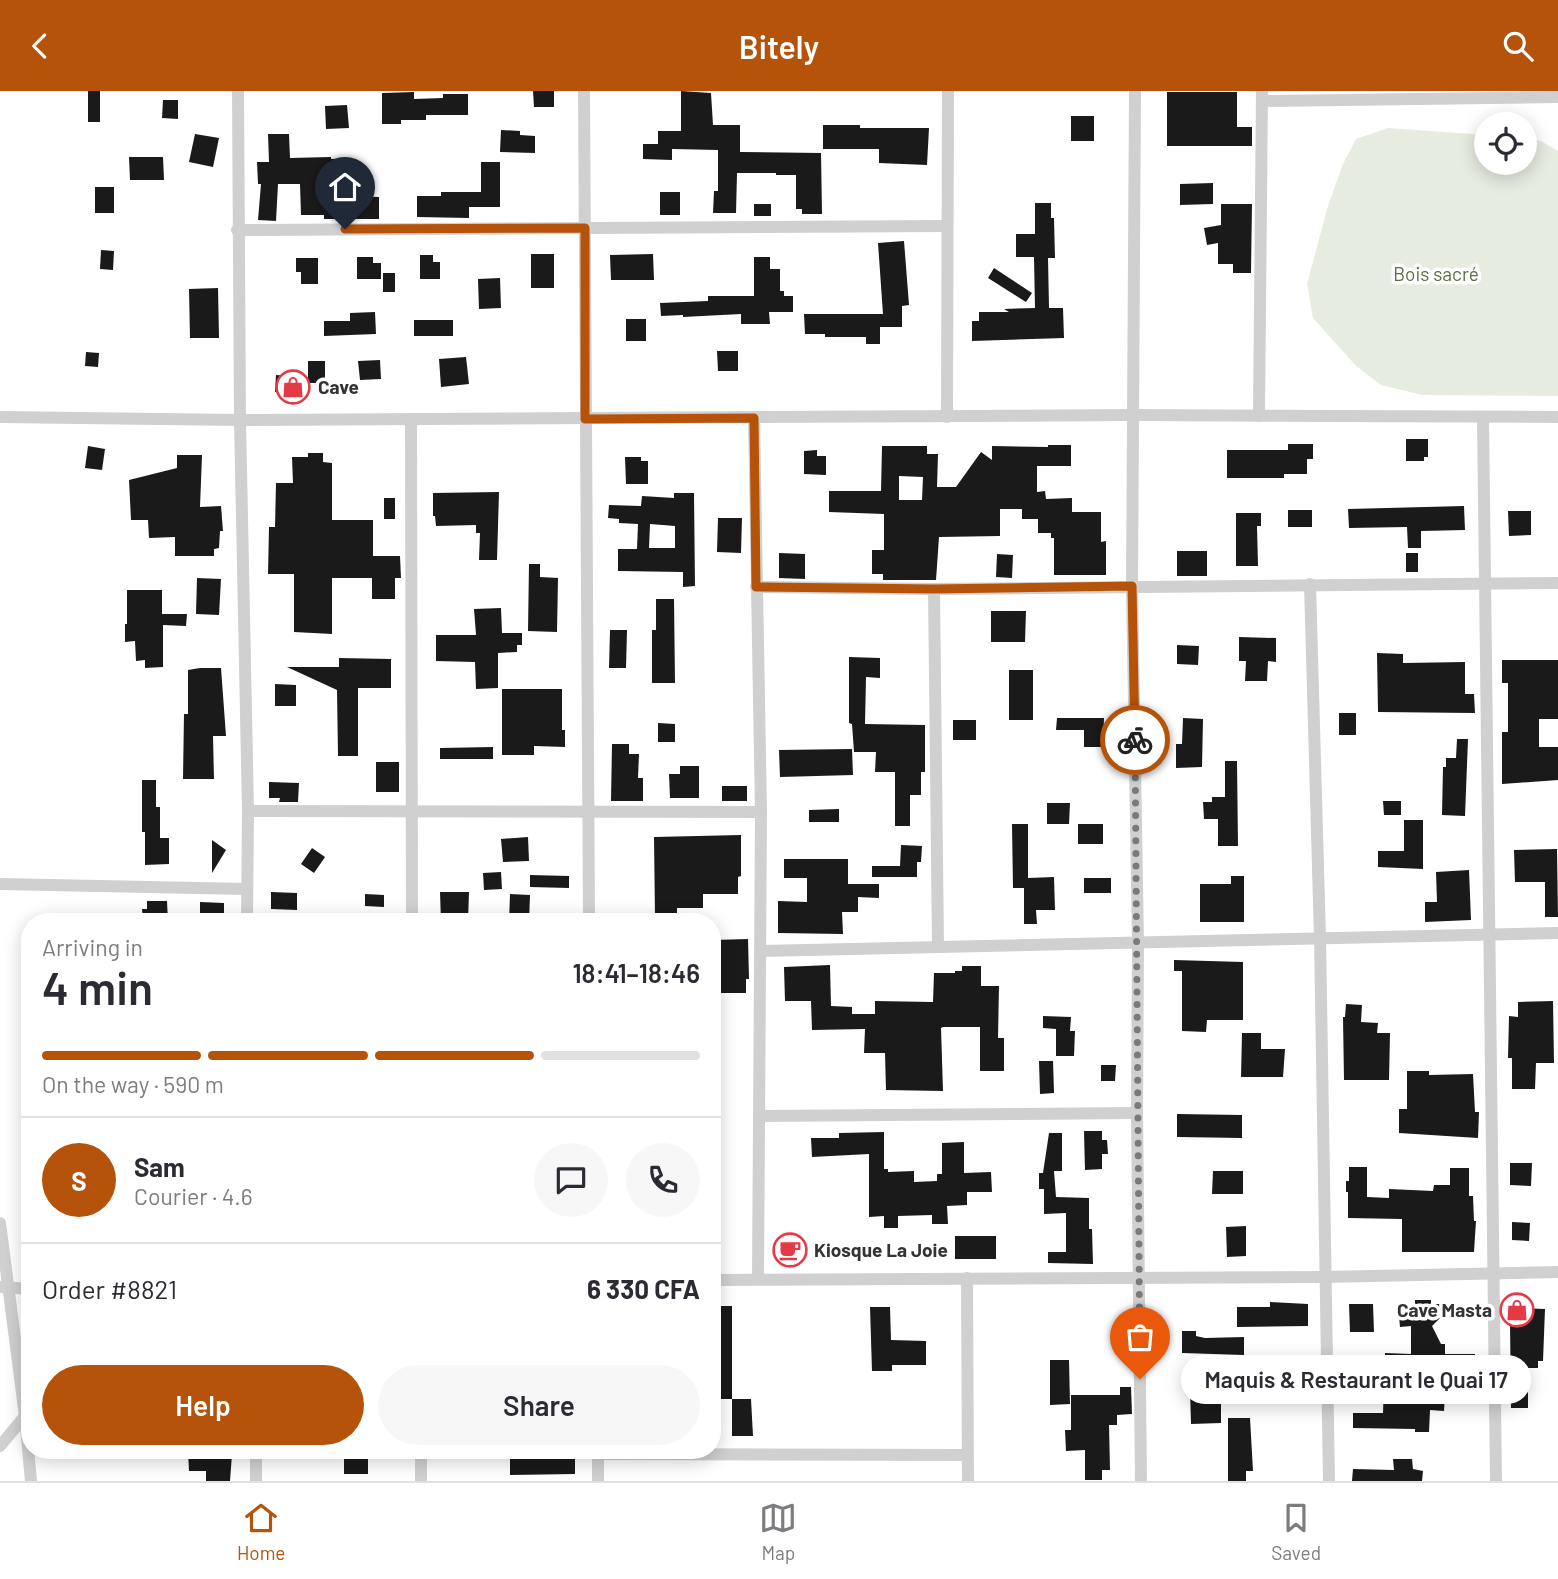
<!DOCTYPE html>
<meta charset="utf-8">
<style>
body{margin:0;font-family:Barlow,sans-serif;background:#f7f7f7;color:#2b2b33;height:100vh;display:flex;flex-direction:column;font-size:26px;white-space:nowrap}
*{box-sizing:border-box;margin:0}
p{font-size:23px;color:#7c7c81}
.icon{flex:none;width:38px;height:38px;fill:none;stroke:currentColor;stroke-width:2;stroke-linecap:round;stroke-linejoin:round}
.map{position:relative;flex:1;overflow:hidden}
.panel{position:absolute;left:21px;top:822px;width:700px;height:546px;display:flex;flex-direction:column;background:#fff;border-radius:28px;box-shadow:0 4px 18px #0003}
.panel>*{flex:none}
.tools{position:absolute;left:1474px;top:21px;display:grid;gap:14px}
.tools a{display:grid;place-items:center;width:63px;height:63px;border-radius:50%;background:#fff;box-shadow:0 4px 18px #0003;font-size:35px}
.pin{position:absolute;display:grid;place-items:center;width:60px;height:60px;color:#fff;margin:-72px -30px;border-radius:50% 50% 50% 0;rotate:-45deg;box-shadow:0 0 7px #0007}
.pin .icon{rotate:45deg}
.courier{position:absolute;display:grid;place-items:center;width:70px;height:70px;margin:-35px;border:5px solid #b45309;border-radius:50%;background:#fff;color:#222;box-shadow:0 2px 9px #0007}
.bubble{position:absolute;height:49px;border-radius:24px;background:#fff;box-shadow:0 4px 18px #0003;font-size:23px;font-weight:600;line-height:49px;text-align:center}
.headline em{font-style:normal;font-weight:600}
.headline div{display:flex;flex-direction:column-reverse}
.headline{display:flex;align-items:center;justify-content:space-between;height:119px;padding:0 21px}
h1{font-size:46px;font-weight:600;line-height:52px}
.bar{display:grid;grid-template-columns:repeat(4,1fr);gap:10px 7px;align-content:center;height:84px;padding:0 21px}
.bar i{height:9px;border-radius:5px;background:#e1e1e2}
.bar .active{background:#b45309}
.bar p{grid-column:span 4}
.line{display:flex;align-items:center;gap:18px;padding:0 21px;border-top:2px solid #e1e1e2}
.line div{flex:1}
.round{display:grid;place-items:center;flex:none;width:74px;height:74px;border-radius:37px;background:#f7f7f7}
.cta{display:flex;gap:14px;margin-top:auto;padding:14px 21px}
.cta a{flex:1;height:80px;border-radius:42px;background:#b45309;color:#fff;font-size:28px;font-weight:600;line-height:80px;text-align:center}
.cta a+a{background:#f7f7f7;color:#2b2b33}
header{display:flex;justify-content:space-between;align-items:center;height:91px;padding:0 21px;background:#b45309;color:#fff;font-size:32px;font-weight:600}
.menu{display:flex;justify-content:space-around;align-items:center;height:98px;border-top:2px solid #e1e1e2;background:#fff;font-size:19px;color:#7c7c81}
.menu a{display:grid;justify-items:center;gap:4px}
.menu .active{color:#b45309}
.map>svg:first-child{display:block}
.green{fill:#e6ecdf}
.building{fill:#1a1a1a;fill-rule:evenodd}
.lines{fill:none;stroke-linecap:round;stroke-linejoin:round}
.minor{stroke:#d0d0d0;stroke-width:12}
.done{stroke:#7a7a7a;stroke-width:7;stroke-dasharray:0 12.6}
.route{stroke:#b45309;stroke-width:9}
.labels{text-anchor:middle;stroke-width:7;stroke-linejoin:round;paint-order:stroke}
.park-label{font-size:19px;fill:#56703f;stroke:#fff}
.poi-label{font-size:19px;font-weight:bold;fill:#333;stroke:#fff;text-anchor:start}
</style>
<header><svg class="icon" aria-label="back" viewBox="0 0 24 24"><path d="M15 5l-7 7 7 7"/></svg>Bitely<svg class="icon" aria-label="search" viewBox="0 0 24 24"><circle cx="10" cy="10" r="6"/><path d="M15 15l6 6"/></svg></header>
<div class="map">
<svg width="1558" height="1390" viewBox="0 0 1558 1390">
<rect width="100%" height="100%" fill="#fff"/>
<!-- green -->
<path class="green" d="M1388,37L1486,44V72H1524V48L1541,50L1558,60V305L1422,304L1381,294L1356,275L1313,227L1307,193L1328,115L1343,73L1356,48Z"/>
<!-- building -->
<g class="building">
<rect x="88" y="0" width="12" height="31"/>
<path d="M533,0H554V16H534Z"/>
<path d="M681,0L711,2L713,34H740V61L821,62L822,123H802V118H796V84H776V82H737L736,122H713L714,100H718V59L672,58V69L643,68V53H658V40H681Z"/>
<path d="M414,1V8L443,7V3H468V24H426V29H401V33H382V2Z"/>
<path d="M1167,1H1237V36H1252V55H1167Z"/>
<path d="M163,9H178V28L162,27Z"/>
<path d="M347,14L349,37L326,38L325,15Z"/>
<rect x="1071" y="25" width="23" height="25"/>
<path d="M823,34H860V37H929L927,74L879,72V58H823Z"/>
<path d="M501,39L520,40V44L535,45V62L500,61Z"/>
<path d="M195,43L219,47L213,76L189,71Z"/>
<path d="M268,43H289L290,67L331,66V68H350V105L379,106V128H324V124H301L300,93H278L276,130L258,129L261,93H258L257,71H269Z"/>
<path d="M129,66H163L164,89H130Z"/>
<path d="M481,71H500V116H469V127L417,126V105H441V101H481Z"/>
<path d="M1213,92V113L1180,114V93Z"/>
<rect x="95" y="96" width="19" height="26"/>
<rect x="660" y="101" width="20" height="23"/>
<path d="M1035,112H1051V127H1054L1055,167H1048L1049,217H1063L1064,247L972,250V230H979V221H1009L1004,218L1035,217L1034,166H1016V143H1035Z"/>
<rect x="754" y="113" width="17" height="12"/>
<path d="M1221,113H1252L1251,182H1233V173H1218V152L1207,154L1204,137L1221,134Z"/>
<path d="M904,150L909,214L902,215V236H880V253H866V246H825V243H805L804,223H883L878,152Z"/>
<path d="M101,159L114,160L113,179L100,178Z"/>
<rect x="531" y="163" width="23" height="34"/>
<path d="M653,163L654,189H611L610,164Z"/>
<path d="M420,164H433V171H440V188H420Z"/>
<path d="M357,166H373V172H381V188H357Z"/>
<path d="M754,166H770V178H780V200H784V205H793V221H769L770,233H741V223L683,226V224L661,225L660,212L708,210V205H754Z"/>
<path d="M296,167H318V193H301V181H296Z"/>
<path d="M994,177L1032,202L1026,211L988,187Z"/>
<rect x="383" y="182" width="12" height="19"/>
<path d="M500,187L501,217L479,218L478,188Z"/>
<path d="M218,197L219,247H190L189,198Z"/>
<path d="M375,221L376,243L324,245V230H350V222Z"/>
<rect x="626" y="228" width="20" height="22"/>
<rect x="414" y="229" width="39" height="16"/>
<path d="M717,260H738V280H718Z"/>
<path d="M86,261L99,262L98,276L85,275Z"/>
<path d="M466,266L469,293L441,296L439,268Z"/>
<path d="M380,269L381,288L360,289L358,270Z"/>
<rect x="308" y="270" width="17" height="22"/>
<path d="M276,284L305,286L304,303L275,301Z"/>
<path d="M1406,348H1428V366H1424V370H1406Z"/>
<path d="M1288,353H1313V368H1307V383H1284V387H1227V359H1288Z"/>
<path d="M1048,354H1071V375H1037V401L1045,400L1046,408L1072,407V421H1101V451L1106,450V484H1054V447H1051V442H1038V428H1022V418H1000V445L939,446L936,489H883V483H872V459H884V423L829,421V400H881L882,355H927V363H938L937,396H956L981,361L992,369V355L1048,356ZM899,385L923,386L922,409H899Z"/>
<path d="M88,355L105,358L102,379L85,377Z"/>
<path d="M817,359V365H826V384L804,383V360Z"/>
<path d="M308,362H323V371L332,372V429H373V465H400L401,487H395V508H372V487H332V543L294,541V483H268L269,436H275L276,392H293L292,366H308Z"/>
<path d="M177,364H202L200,416L221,415L223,440H220L219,457L214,458V465H175V446L149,447L148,429H131L129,389L177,377Z"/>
<path d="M625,366H641V370H648V393H626Z"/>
<path d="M499,401L497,469H479L480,442H476V434L436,435L435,425H433V402Z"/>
<path d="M674,402H694L695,495L683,496V481L618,480V458H637L638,433L619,432V428L608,427L609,414L641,415L642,405L674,407ZM650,433L675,435V457H649Z"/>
<rect x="384" y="407" width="11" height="21"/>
<path d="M1464,415L1465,439L1421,440V457H1408L1407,436L1349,437L1348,418Z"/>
<rect x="1288" y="419" width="24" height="17"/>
<path d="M1508,420H1531V444L1509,445Z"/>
<path d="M1236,422H1261V435H1257L1258,475H1236Z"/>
<path d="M718,427H742L741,462L717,461Z"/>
<rect x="1177" y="460" width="30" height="25"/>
<path d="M779,462L805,463V488L779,487Z"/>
<rect x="1406" y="462" width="12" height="19"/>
<path d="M997,463L1013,464L1012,487L996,486Z"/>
<path d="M529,473H540V486L558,487L557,541L528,540Z"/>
<path d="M197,487L221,488L219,524L196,523Z"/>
<path d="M127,499H162V523H187L186,535L163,534V576L145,577V569L136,570L135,550L125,551V533H127Z"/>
<path d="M656,508H674L675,592H652V539H656Z"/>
<path d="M501,517L502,542H522V554H517V561L498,562V597L476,598L475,571L436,570V544H476L474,518Z"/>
<path d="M991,520H1026L1025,551H991Z"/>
<path d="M610,539H627L626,577H609Z"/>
<path d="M1239,546L1276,547V571L1268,570L1267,590H1245L1246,570H1239Z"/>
<path d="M1177,554L1199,555L1198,574L1177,573Z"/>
<path d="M1377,562L1403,563V572L1465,571V603H1474L1475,622L1378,621Z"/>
<path d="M849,566L880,567V587L866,586L865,633L925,634V681H921V704H910V735H895V681H875L876,661H854L852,633L849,632Z"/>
<path d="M339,567L391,568V597H358V665H338L337,599L287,576H339Z"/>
<path d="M1502,569H1558V628H1539V656H1558V689L1502,693V641H1508V592H1502Z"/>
<path d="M200,577H221L226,645H213L214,688H183L184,623H188V579Z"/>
<rect x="1009" y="579" width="24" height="50"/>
<path d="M275,593L296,594V615H275Z"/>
<path d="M502,598H562V639H565V656L534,655V664H502Z"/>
<rect x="1339" y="622" width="17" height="22"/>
<path d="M1057,627H1104L1103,656H1084V639H1056Z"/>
<path d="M1183,627L1203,628L1202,676L1176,677V653H1182Z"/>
<rect x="953" y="629" width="23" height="20"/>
<path d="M658,632L675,633V651H658Z"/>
<path d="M1457,648H1468L1465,725L1442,724L1443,676H1446V667H1456Z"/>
<path d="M612,653H629V663H639L638,687H643V710H611Z"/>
<path d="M493,656V668H440V657Z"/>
<path d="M852,658L853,684L780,686L779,659Z"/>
<path d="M1225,670H1237L1238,755H1218V728H1204L1203,711H1212V706H1225Z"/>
<rect x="376" y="671" width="23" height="30"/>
<path d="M680,675H699V707H670L669,683H680Z"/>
<path d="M142,689H156V716H160V747H169V773L145,774V741H142Z"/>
<path d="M269,691L299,692L298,711H279L280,707H269Z"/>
<rect x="722" y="695" width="25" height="15"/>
<path d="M1383,710H1401V724H1384Z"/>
<path d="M1047,712H1070L1069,733H1047Z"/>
<path d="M839,718V731H809V719Z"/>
<path d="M1404,729H1423V778L1378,776V760H1404Z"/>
<path d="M1012,733H1028V787L1054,786L1055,819H1036L1037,833H1024V797H1013Z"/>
<rect x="1078" y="733" width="25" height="20"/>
<path d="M741,744V785L738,786V803H703V817H677V827H655L654,746Z"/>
<path d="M528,746L529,770L503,771L501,748Z"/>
<path d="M212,749L226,759L212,782Z"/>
<path d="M901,754L922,755L921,771H917V786H872V775H900Z"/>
<path d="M312,757L325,766L314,782L301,773Z"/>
<path d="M1557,758L1558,826H1545V791H1515L1514,759Z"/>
<path d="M784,768H848V793H879V807L858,806V821H842L843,843L778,842V810L807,811V787H784Z"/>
<path d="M1469,779L1471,829L1425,831V811H1437L1436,781Z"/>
<path d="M501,781L502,798L484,799L483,782Z"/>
<path d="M530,784L569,785V797L530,796Z"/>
<path d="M1231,785H1244V831H1200V793H1231Z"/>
<rect x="1084" y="787" width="27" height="15"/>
<path d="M271,801L297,802V819L271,818Z"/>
<path d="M440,801H469L468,831H441Z"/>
<path d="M365,803L384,804V816L365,815Z"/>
<path d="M510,803L530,804L529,831H509Z"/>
<path d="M147,810H167L168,831H143L142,818H147Z"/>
<path d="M200,811L224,812V831H200Z"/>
<path d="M748,848L749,888H746V902H714L713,849Z"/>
<path d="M1174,869L1243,871V929H1207L1206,941L1182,940V880H1174Z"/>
<path d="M830,874L831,915L852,916V923H875V910L933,911L934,882H955V880H962V875H981V895H999L998,947H1004V980H980V936H943L941,937L943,1000L886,999L885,962H864L865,938L812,939L811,910H785L784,876Z"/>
<path d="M1553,910L1554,972H1536L1535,998H1512V967H1508L1509,925L1518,926V911Z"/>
<path d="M1346,913L1362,914L1361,931L1378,932L1377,942H1390L1389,989H1344L1343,926H1345Z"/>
<path d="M1043,925L1071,926L1070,940H1075L1074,965H1056V938L1043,937Z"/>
<path d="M1242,942H1261V958H1285L1283,986H1241Z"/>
<path d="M1039,970H1053L1054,1002L1040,1003Z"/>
<path d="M1101,974H1116L1115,990H1101Z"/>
<path d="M1407,980H1429V984L1473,983L1475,1021H1479L1478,1047L1399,1042V1018H1407Z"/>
<path d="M1177,1023L1242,1024V1047L1177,1046Z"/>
<path d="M1084,1040H1102V1049H1107L1108,1063H1102V1078L1085,1079Z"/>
<path d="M884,1041V1078H888V1081L914,1080V1091L937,1090V1083H942V1052L964,1051V1082L991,1081L992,1101H967V1114L947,1115L948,1133H932V1124L898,1125V1137H884V1125L869,1126V1063L812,1066L811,1047H839V1042Z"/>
<path d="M1049,1042H1062V1080H1054L1056,1106L1089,1107V1138H1092L1093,1173L1048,1172V1161H1066V1122L1044,1123V1098H1039V1082H1043Z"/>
<path d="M1510,1072H1532L1531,1095L1510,1094Z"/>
<path d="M1349,1076H1367V1106L1389,1107V1098L1433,1100L1434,1094H1450V1077H1469V1105H1473L1474,1130H1476L1474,1161H1402V1128L1348,1127V1101H1346V1090H1349Z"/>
<path d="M1213,1080H1243V1103H1212Z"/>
<path d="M1512,1131L1530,1132L1529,1150L1512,1149Z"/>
<path d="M1246,1135V1165L1227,1166L1226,1136Z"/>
<rect x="955" y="1145" width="41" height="23"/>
<rect x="783" y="1148" width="14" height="18"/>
<path d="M1415,1209H1431V1213H1441V1226L1432,1235L1441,1253H1445V1263H1475V1286H1446L1444,1320L1430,1319L1429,1341H1415V1338L1353,1337V1322H1383L1385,1262L1411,1263V1235L1400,1236L1398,1214L1415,1213Z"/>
<path d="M1270,1211L1308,1213V1235L1237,1236V1216H1270Z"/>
<path d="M1349,1213H1373L1374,1241H1350Z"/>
<rect x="712" y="1215" width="20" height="93"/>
<path d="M870,1216H890L891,1249L926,1250V1274H892V1280H872Z"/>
<path d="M1516,1217L1545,1218L1543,1270H1538V1277H1528V1317H1511L1510,1232H1515Z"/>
<path d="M1182,1240H1196V1245L1205,1247L1244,1246V1264L1182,1262Z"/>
<path d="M1050,1269H1069L1070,1313L1050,1314Z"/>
<path d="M1120,1296H1131L1132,1323L1117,1324V1334H1109L1110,1379H1102V1389H1085V1359L1066,1360L1065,1339H1071V1304H1120Z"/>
<path d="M1190,1299H1221V1332L1191,1333Z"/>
<path d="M732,1308H751L753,1345H732Z"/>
<path d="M1228,1327H1250L1253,1380H1246V1390H1228Z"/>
<path d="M188,1360H201V1363H232L230,1390H206V1380H189Z"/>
<path d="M510,1360L575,1361V1383L510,1384Z"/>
<rect x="344" y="1362" width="24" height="21"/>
<path d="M1393,1368H1412L1413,1378L1423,1380L1422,1390H1352L1353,1378L1394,1379Z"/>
</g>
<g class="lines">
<!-- minor -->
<g class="minor">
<path d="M238,0L240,329L248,720L247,831"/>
<path d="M584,0L589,831"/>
<path d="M1135,0L1132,495L1138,851L1137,1022L1141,1390"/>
<path d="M1262,10L1558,6"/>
<path d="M237,139L947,135"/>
<path d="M1259,325L1262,0"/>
<path d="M0,326L240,329L1134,324L1558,326"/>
<path d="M947,326L948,0"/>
<path d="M1483,326L1496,1390"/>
<path d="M754,327L761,721L758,1188"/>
<path d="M411,328L412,831"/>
<path d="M1310,493L1320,847L1329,1390"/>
<path d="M756,496L934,498L1558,492"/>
<path d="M934,498L938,856"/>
<path d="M248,720L761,721"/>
<path d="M0,793L247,798"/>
<path d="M761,860L1558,842"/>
<path d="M759,1025L1137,1022"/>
<path d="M0,1132L25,1325L31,1390"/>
<path d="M967,1187L968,1390"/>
<path d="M712,1189L1324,1186L1558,1181"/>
<path d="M0,1196L30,1198"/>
<path d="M0,1355L25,1325"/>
<path d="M256,1360V1390"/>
<path d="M421,1360V1390"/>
<path d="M598,1360V1390"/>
<path d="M598,1363L967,1364"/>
</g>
</g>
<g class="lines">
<!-- done -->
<path class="done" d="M1135,649L1140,1288"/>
<!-- route -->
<path class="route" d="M345,138L585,137V328L754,327L756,496L934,498L1132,495L1135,649"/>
</g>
<!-- icons -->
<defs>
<symbol id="shop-ring" viewBox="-11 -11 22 22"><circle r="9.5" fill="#fff" stroke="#e63946" stroke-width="1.5"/><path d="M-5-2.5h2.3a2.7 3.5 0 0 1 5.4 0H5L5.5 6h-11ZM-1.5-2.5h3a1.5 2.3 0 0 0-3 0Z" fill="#e63946"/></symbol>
<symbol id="cafe-ring" viewBox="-11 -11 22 22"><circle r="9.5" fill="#fff" stroke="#e63946" stroke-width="1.5"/><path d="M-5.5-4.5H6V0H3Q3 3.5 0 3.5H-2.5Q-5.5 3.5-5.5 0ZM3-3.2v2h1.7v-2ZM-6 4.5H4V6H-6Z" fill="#e63946"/></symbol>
</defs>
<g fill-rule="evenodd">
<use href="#shop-ring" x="274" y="277" width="38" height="38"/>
<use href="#cafe-ring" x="771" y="1140" width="38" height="38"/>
<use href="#shop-ring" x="1498" y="1200" width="38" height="38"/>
</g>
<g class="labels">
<!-- park labels -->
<g class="park-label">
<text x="1436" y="190">Bois sacré</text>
</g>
<!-- poi labels -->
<g class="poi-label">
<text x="318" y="303">Cave</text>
<text x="814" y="1166">Kiosque La Joie</text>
<text x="1492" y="1226" text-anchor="end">Cave Masta</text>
</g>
</g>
</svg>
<div class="tools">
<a><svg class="icon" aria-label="locate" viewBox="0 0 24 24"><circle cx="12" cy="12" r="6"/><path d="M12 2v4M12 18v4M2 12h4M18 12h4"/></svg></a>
</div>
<div class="pin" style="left:1140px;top:1288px;background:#ea580c"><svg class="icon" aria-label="bag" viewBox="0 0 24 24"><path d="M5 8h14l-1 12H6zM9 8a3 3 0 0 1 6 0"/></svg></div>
<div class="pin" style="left:345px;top:138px;background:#1f2937"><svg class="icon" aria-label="home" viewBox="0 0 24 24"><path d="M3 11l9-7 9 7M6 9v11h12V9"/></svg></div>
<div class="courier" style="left:1135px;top:649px"><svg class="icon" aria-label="bike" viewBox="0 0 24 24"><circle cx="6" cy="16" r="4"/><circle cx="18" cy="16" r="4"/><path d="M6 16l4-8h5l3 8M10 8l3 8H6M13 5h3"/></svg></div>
<div class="bubble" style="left:1181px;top:1264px;width:350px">Maquis &amp; Restaurant le Quai 17</div>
<section class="panel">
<div class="headline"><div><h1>4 min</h1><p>Arriving in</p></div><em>18:41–18:46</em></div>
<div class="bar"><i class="active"></i><i class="active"></i><i class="active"></i><i></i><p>On the way · 590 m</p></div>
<div class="line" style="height:126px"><b class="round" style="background:#b45309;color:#fff">S</b><div><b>Sam</b><p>Courier · 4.6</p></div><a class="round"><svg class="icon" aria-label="chat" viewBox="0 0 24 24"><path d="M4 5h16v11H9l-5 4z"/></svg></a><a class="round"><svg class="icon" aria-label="phone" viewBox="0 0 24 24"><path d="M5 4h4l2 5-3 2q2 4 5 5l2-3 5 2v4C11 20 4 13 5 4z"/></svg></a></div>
<div class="line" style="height:91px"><div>Order #8821</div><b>6 330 CFA</b></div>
<div class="cta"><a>Help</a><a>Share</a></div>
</section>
</div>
<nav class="menu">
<a class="active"><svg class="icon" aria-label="home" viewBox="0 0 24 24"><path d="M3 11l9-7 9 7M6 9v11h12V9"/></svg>Home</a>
<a><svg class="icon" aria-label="map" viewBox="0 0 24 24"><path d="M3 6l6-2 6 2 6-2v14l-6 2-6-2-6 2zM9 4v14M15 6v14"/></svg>Map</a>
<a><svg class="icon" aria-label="saved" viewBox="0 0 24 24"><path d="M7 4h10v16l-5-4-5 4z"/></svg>Saved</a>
</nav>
